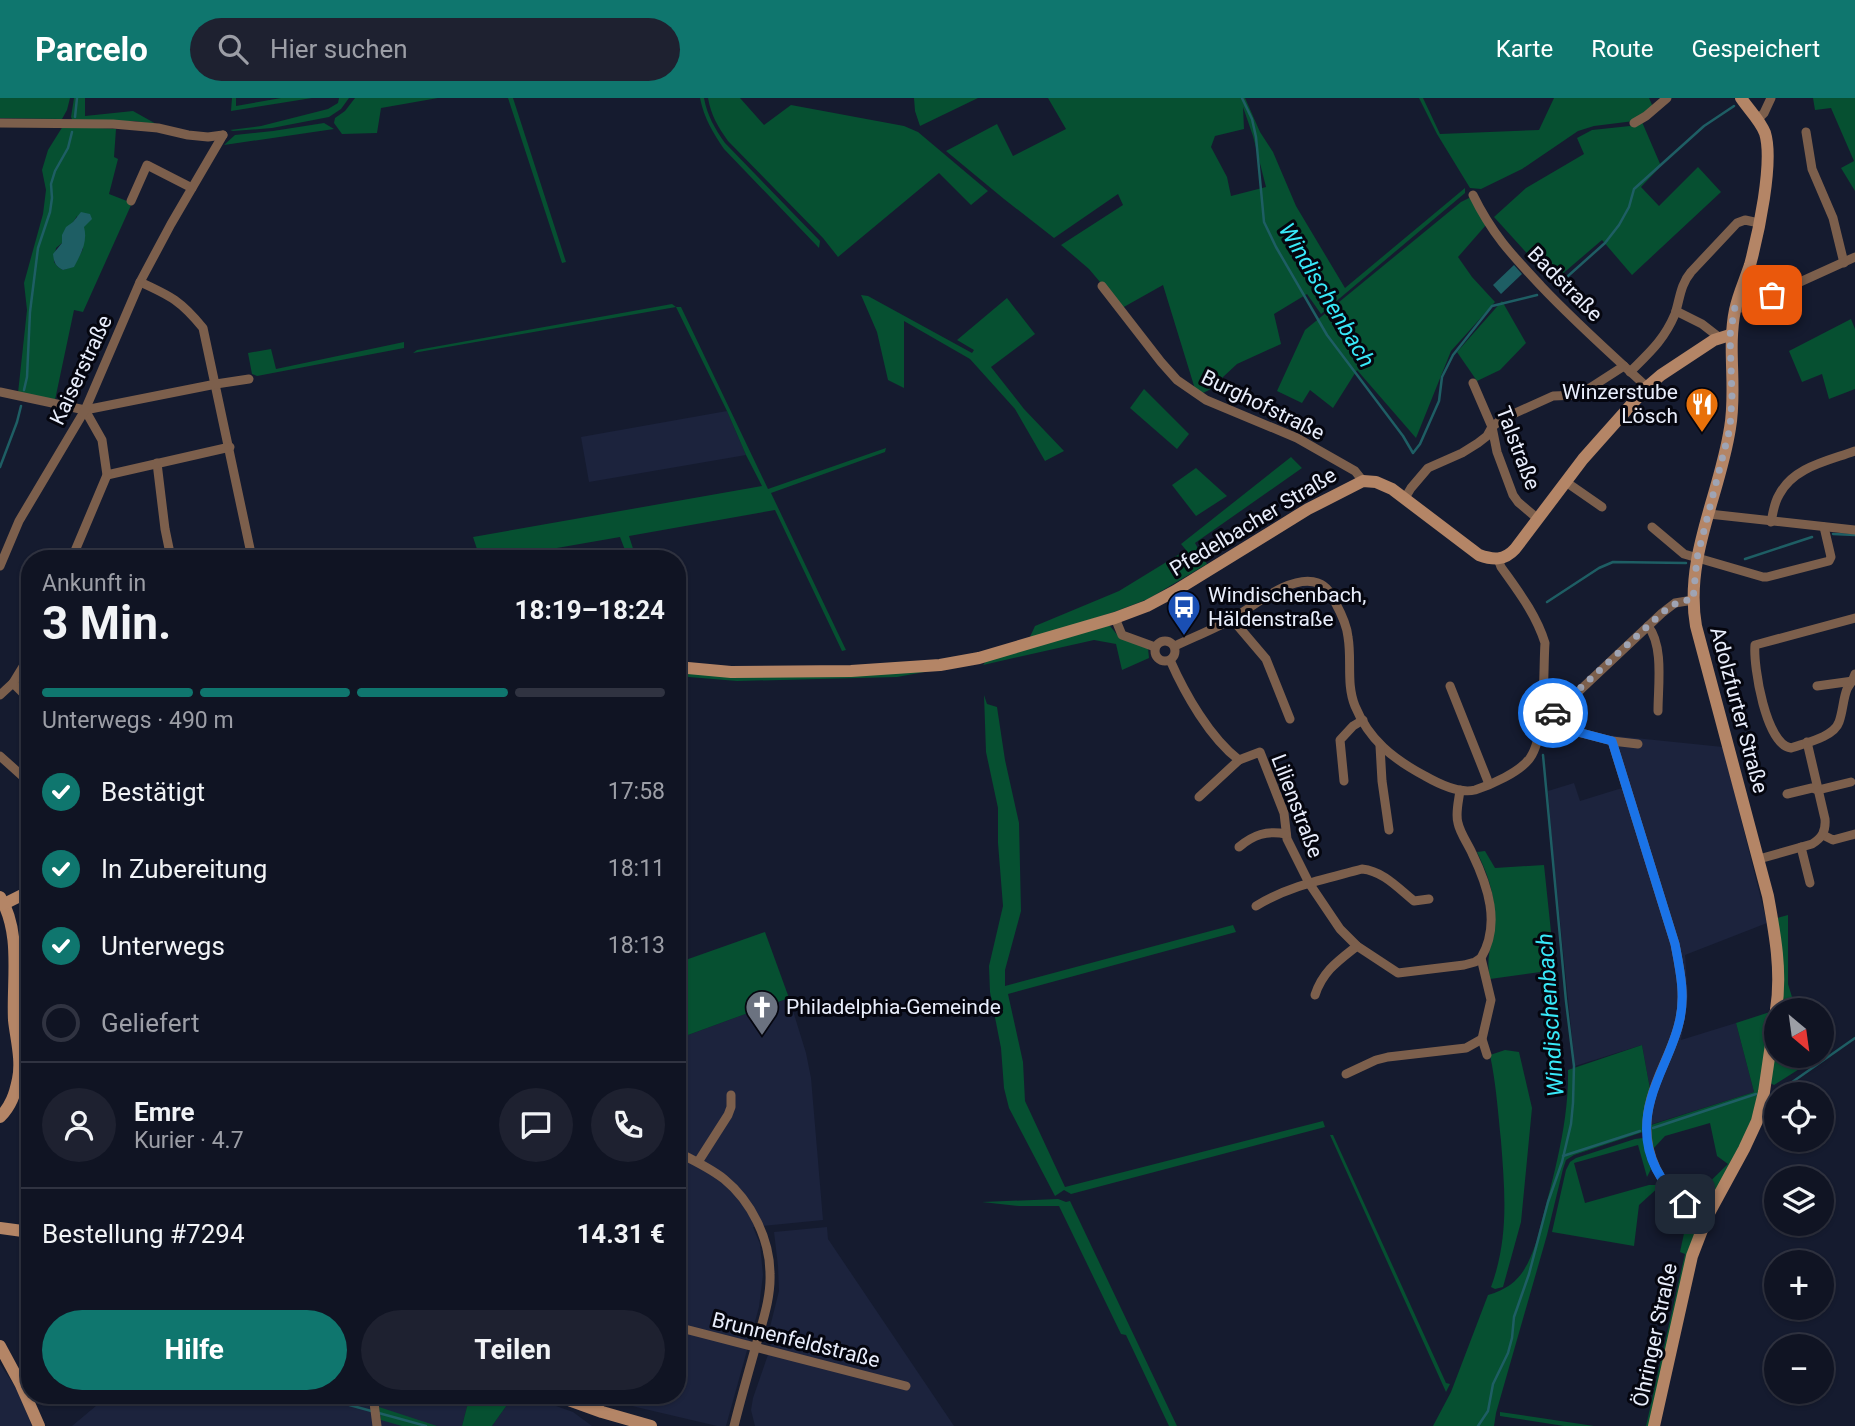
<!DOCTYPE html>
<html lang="de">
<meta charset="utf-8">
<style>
body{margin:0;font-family:Roboto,sans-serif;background:#1e2130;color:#f1f3f6;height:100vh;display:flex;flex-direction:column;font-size:26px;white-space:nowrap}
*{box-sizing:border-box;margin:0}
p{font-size:23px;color:#9c9ea6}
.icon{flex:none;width:38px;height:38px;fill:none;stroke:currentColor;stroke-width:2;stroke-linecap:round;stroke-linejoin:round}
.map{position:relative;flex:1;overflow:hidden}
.drawer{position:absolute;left:21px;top:452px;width:665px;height:854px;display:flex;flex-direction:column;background:#101423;border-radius:28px;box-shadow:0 2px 5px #0004,0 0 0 2px #303341}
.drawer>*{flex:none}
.needle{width:46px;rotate:151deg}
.controls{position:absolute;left:1764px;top:900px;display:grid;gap:14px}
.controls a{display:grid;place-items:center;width:70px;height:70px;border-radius:50%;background:#101423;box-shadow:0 2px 5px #0004,0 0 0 2px #303341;font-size:35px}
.pin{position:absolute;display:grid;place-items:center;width:60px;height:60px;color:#fff;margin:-30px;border-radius:14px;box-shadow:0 4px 10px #0006}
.courier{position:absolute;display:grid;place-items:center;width:70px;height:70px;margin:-35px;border:5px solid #1a73e8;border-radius:50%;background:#fff;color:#222;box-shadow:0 2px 9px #0007}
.summary em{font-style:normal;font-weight:700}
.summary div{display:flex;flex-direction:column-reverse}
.summary{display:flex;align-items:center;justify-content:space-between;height:119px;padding:0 21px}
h1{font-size:46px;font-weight:700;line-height:52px}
.bar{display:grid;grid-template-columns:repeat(4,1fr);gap:10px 7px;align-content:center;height:84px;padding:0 21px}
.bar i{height:9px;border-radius:5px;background:#303341}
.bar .current{background:#0f766e}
.bar p{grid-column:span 4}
.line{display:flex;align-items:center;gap:18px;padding:0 21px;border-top:2px solid #303341}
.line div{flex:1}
.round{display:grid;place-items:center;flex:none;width:74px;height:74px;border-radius:37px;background:#1e2130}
ol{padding:0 21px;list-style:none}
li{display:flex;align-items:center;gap:21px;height:77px}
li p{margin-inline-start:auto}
li .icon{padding:7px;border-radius:50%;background:#0f766e;color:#fff;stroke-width:4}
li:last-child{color:#9c9ea6}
li i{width:38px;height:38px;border:4px solid #303341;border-radius:50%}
.primary-button{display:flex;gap:14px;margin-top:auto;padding:14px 21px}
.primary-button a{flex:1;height:80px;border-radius:42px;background:#0f766e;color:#fff;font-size:28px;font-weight:700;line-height:80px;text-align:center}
.primary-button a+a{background:#1e2130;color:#f1f3f6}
header{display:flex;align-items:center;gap:42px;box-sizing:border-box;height:98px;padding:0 35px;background:#0f766e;color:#fff}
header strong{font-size:33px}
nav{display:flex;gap:38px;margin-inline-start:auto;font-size:24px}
.search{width:490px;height:63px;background:#1e2130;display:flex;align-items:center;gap:18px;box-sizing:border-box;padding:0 24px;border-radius:38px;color:#9c9ea6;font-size:26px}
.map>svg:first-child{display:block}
.built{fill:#1c233d}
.green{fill:#065031;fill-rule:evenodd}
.water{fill:#1e5e64}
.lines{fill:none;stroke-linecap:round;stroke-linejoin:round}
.stream{stroke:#1e5e64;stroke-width:2.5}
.street{stroke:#7c5f4c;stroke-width:9}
.secondary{stroke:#b48566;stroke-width:12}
.done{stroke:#9fa4b4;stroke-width:7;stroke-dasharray:0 12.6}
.route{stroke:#1a73e8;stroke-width:9}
.labels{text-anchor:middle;stroke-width:6;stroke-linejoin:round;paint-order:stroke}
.street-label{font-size:21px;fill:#e9eefc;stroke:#05060f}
.poi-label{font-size:21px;fill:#e9eefc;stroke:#05060f;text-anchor:start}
.water-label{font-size:23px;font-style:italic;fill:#38e9f9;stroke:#05060f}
</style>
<header>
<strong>Parcelo</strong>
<div class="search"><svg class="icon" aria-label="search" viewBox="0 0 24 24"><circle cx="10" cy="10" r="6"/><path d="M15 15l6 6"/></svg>Hier suchen</div>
<nav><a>Karte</a><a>Route</a><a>Gespeichert</a></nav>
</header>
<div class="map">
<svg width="1855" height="1328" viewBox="0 0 1855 1328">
<rect width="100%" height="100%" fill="#151b2f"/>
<!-- built -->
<g class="built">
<path d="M727,313L746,357L589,384L581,339Z"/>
<path d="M1606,637L1723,649L1767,825L1685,857L1688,898L1681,942L1736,925L1754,994L1643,1029L1645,1010L1650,991L1642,947L1575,968L1552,746L1548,693L1574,685L1580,703L1622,690Z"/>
<path d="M789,900L806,955L811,980L823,1122L753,1129L760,1146L763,1177L759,1209L726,1328H717L615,1304L589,1297H677V941Z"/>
<path d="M20,901H30V942H22Z"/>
<path d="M827,1129L828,1141L954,1328H755L751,1312L753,1300L772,1245L767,1241L779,1193L778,1168L774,1134Z"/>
<path d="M0,1266L18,1293L32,1328H0Z"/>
<path d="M109,1297H470L462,1328H72Z"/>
<path d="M514,1297H525L573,1314L592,1328H492Z"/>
</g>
<!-- green -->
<g class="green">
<path d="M0,0H70L67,12L62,21L0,20Z"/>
<path d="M74,0H85V18L133,13L158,27L135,23H73L71,19Z"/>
<path d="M232,0H236V8L281,0H312L231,13Z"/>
<path d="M339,0H349L341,11L329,19L272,30L233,33L230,32L261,28L328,11L338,5Z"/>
<path d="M355,0H438L381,10L377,35L342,36L334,25L335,20L345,13Z"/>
<path d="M508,0H513L566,164L562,165Z"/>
<path d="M700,0H704C707,17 715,31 725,45L820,143L819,150L724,51C713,35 704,20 700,0Z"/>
<path d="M708,0H740L764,27L791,7L904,28L918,34L988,93L971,107L939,75L838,159L823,140L728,43C718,29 711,17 708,0Z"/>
<path d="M914,0H978L920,28L915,13Z"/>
<path d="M1048,0H1245L1260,34L1273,54L1296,108L1345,190L1465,90V95L1321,216L1307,196L1274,216L1281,246L1237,266L1209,292L1203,295L1195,291L1163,187L1122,210L1089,171L1061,147L1123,107L1118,96L1054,140L1004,101L946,53L997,26L1013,58L1066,31ZM1243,9L1253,38L1266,89L1231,98L1227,79L1211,49L1215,38L1244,31Z"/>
<path d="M1419,0H1423L1440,36L1539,32L1554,0H1649L1653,9L1634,23L1594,28L1578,33L1522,71L1481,91L1470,90L1437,36Z"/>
<path d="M1813,0H1855V93L1841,70L1854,63L1831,10L1815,12Z"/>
<path d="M1642,24L1661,68L1641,89L1659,108L1698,69L1721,94L1632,177L1602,142L1553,184L1494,119L1526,90L1584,56L1577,40L1592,32L1630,28Z"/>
<path d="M324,25L334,31L224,47L235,37L273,33Z"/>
<path d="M63,28L116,31L114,59L118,61L109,96L132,105L83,214L74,212L55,302L18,295L27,212L24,185L43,116L46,92L42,72L48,52ZM77,118L83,151L74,168L63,172L58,169L54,164L56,150L62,145L63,141Z"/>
<path d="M1469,100L1474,102L1486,127L1458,159L1472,179L1495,204L1451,253L1416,340L1357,272L1333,310L1310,292L1302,305L1277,293L1305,232L1461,104Z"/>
<path d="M861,197L868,198L972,255L974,252L957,242L1007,200L1035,236L991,269L1024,311L1064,353L1045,363L1015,311L970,261L904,223V290L888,282L877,234Z"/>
<path d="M1502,203L1526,245L1500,272L1477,283L1457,254Z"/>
<path d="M672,206L676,209H681L768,391L886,350L885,354L771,395L846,552L842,553L775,412L629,438L636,460H628L620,439L499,460H480L473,439L762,388L746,357L727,313L676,209L413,255L417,252Z"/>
<path d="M1851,221L1855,231V291L1829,301L1822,276L1802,284L1789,253Z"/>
<path d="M404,244V250L257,278L252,276L248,255L271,251L276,271Z"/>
<path d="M1144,291L1189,336L1177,351L1130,310Z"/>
<path d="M1291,359L1302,370L1195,445L1207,466L1148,501L1114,514L1029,541L1035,528L1119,493L1186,452L1181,446Z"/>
<path d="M1196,370L1227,398L1196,418L1172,387Z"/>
<path d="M1104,527L1110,528L1119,539L1148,550L1149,560L1122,572L1116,546L1094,542L983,567L987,562Z"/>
<path d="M941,571L897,579L737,583L677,578L681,573Z"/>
<path d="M984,597L987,606L997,609L1005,662L1019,725L1021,813L1005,872V888L1233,827L1236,834L1008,896L1023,964L1025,1003L1065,1089L1323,1023L1325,1029L1071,1096L1064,1092L1055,1098L1009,1010L1004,990L1001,950L990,894L989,868L1003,808L998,745V710L986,654Z"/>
<path d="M1485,753L1495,770L1544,767L1555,872L1490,881C1485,856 1493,848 1494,825C1496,798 1488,777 1477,754Z"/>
<path d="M1788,817V886L1796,912H1781L1777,820Z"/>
<path d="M765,834L789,900L677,941V865Z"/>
<path d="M1773,913L1761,996L1751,1027L1711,1103C1702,1108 1698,1108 1689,1104L1728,1066L1717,1058L1710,1025L1665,1038L1652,1052L1651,1027L1754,994L1736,925Z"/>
<path d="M1776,945V957H1803L1804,968L1774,987L1770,985Z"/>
<path d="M1642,947L1650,991L1645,1010L1643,1034L1574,1057L1566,1062L1563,1071L1547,1137L1496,1315L1494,1328H1433L1451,1294L1488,1197C1519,1188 1527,1171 1537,1142C1551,1086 1569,1030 1568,972Z"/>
<path d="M1505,952L1519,954L1532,1010L1521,1124L1503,1189L1495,1191L1491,1189C1509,1140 1505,1095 1501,1043C1498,1014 1496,985 1490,957Z"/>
<path d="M1330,1037H1333L1446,1285L1450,1286L1446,1294Z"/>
<path d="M1643,1040L1646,1058L1651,1071L1647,1079L1638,1047L1574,1065L1585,1105L1649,1087H1661L1639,1107L1634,1148L1552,1134L1566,1072L1570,1064L1576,1060L1635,1041Z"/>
<path d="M1058,1101L1066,1104L1070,1103L1177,1328H1169L1126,1237L1121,1236L1059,1108H1019L982,1104Z"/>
<path d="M1689,1112L1696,1121L1698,1130L1651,1328H1646L1685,1156L1680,1154Z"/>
<path d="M470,1297H514L492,1328H462Z"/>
<path d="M379,1309L437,1328H402L381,1322Z"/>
<path d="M1500,1314L1594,1328H1564L1500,1318Z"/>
</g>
<!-- water -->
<g class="water">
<path d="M81,114L90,116L92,121L84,129C88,143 81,156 74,169L63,172C55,168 54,164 53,156L62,145V137L66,129L73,124Z"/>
<path d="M1514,167L1522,176L1501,196L1493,187Z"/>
</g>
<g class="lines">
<!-- stream -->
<g class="stream">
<path d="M1242,0L1252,21L1256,39L1264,124L1276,149L1327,237L1403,338L1413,355L1420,346L1439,303L1442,279L1453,257L1492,208L1537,197"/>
<path d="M75,19L77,0"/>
<path d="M1559,186L1605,145L1619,127L1629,109L1634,91L1704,28L1734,8"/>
<path d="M24,292L27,279L30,214L38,150L50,114L52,100L51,86L55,73L68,50L72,34"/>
<path d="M0,369L17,324L21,308"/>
<path d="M1833,436L1855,437"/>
<path d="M1745,461L1812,439"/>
<path d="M1547,504L1599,470L1613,464L1686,465"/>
<path d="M1788,987L1855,940"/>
<path d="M1653,1030L1756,996"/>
<path d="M1563,1058L1640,1033"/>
<path d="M313,1297L426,1328"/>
<path d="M106,1298V1297"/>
<path d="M1478,1328L1488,1313L1493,1286L1508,1255L1512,1240L1514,1219L1529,1176L1548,1104L1562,1064L1571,1026L1573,1005L1574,968L1566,903L1543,657"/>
</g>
<!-- street -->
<g class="street">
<path d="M1758,21L1764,15L1771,0"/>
<path d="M0,25L113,26L158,30L188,37L208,39L223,37"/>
<path d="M1634,25L1646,18L1667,0"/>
<path d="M1806,34L1812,71L1833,120L1844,165"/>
<path d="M1473,97C1492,136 1512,157 1541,188C1574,223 1611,256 1647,289"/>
<path d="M131,103L147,67L192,90"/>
<path d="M140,184C171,198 181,203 203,230L252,460"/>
<path d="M1102,188L1161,264L1177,282L1206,302L1297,340L1355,373L1363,383"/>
<path d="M1735,210H1743L1855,159"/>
<path d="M1676,213L1702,226L1720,240"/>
<path d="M1630,274C1650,254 1664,242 1675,216C1680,201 1680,187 1691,174L1737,125L1745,122L1759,125"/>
<path d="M1473,285L1492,329L1497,354L1513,397L1518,404L1538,421"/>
<path d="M0,294L85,312L216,286L249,281"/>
<path d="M157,365L165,431L171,460"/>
<path d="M107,377L230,349"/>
<path d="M1566,384L1602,409"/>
<path d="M1405,400L1411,390L1428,370L1462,355L1478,345L1487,338L1492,329L1502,321L1553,298L1579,297L1624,268"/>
<path d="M1709,416L1855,432"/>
<path d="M1771,424C1773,415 1774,405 1779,397C1793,369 1828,363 1855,353"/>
<path d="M1652,429L1684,456L1763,479H1767L1829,463L1831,459L1824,429"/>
<path d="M72,460L107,377L102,342L85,312"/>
<path d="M0,468L19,423L85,312L140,184L171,126L223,37"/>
<path d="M1115,520L1122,537L1155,549"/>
<path d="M1855,520L1755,547C1753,568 1766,647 1791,650C1805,645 1834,639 1839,624C1843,613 1843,601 1847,591C1850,585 1853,583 1855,576"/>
<path d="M1232,521L1266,561L1290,621"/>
<path d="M1648,528C1664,548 1658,588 1658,613"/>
<circle cx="1165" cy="553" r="10"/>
<path d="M1175,548C1194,539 1214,531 1232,521C1254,508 1292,475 1318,485C1327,488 1331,496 1335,504C1341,515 1347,527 1348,539C1352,562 1346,586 1355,608C1369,642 1393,661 1425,678C1439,686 1459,696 1475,692C1491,687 1520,674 1530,660C1546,638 1543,573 1545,545C1536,516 1518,493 1501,469L1498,461"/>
<path d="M1170,562C1185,596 1210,640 1239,662L1260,654L1284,715L1287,741L1309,785L1340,831L1357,848L1398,875L1464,867L1475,864L1481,860"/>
<path d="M13,585L30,602"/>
<path d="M1450,588L1489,686"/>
<path d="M1817,588L1853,583"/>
<path d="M0,597L13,585L30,557"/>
<path d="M1541,621H1545L1551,627L1612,643L1675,846C1680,872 1686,898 1679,925C1673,951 1658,974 1651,1000C1637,1050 1660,1098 1707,1119"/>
<path d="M1545,621L1560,611L1662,515L1675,505L1693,502"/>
<path d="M1612,643L1638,646"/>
<path d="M1380,648L1382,683L1389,732"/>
<path d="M0,658L30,685"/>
<path d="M1344,683L1340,642L1353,628L1363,622"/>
<path d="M1460,692C1459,702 1455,715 1458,725C1460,735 1468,746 1472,755C1488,788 1501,826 1481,860L1491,902L1482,941L1487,957"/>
<path d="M1787,696L1812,690L1818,692L1851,684"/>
<path d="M1199,699L1239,662"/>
<path d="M1823,737L1833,742L1855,736"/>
<path d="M1239,749C1253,737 1267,732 1286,736"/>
<path d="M1801,749L1810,785"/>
<path d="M1759,761L1812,746C1822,740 1826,733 1825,721L1807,644"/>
<path d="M1256,808C1288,788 1325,781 1362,771C1383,773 1398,790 1414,803L1429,801"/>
<path d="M1315,897C1323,873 1338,863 1357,848"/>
<path d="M1346,976L1376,962L1388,959L1466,950L1482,941"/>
<path d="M19,978L30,980"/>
<path d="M677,1054C693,1062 710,1070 724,1081C751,1103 770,1141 770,1176C771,1199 763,1222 757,1244C749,1272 741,1300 734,1328"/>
<path d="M698,1064L728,1017L731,1009V997"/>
<path d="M677,1229L906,1288"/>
<path d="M373,1297L377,1328"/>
</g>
<!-- secondary -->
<g class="secondary">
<path d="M1741,0C1749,12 1760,22 1765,35C1774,64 1758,137 1750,167C1745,182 1738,197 1735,212C1727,251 1737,291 1730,330C1720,396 1684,460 1696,528L1768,798C1775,836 1782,874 1776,912"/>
<path d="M677,569L731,574L851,573L940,567L979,560L1115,520L1147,508L1175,493L1308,411L1363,383L1376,384L1392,391L1479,457C1493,462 1504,463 1515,451L1583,361L1647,289L1661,277L1714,242L1730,237"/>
<path d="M0,799C22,835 12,882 14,922C16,941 22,962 18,981C15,996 11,1008 0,1019"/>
<path d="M4,806L30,793"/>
<path d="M0,1130L30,1134"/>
<path d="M0,1248L21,1287L39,1328"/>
<path d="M555,1297L602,1314L651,1328"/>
<path d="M1654,1328L1692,1158L1707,1119L1744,1051L1757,1023L1764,994L1776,912"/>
</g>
</g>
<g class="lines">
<!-- done -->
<path class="done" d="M1553,615L1662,515C1672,507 1679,502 1693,502L1697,460L1730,330L1732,299L1730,237L1735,209L1743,210L1772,197"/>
<!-- route -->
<path class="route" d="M1553,615L1545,621L1551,627L1612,643L1675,846C1680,872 1686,899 1679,925C1673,951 1658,975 1651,1001C1639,1043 1652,1078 1685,1106"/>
</g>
<!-- icons -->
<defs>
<symbol id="restaurant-pin" viewBox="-11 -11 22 30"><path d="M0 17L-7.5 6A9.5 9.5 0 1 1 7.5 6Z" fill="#e8710a" stroke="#05060f"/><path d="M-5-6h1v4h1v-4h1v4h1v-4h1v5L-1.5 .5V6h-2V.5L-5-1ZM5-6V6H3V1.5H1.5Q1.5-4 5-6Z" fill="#fff"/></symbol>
<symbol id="bus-pin" viewBox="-11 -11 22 30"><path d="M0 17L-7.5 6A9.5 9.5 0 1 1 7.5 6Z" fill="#1a4fb4" stroke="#05060f"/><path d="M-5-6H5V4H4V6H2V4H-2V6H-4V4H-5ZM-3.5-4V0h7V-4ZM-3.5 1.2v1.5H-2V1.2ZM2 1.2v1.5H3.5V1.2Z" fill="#fff"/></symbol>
<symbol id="church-pin" viewBox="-11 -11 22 30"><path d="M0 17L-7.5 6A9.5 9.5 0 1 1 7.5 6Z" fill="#6b7280" stroke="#05060f"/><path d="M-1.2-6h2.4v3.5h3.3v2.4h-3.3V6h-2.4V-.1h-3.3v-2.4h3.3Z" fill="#fff"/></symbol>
</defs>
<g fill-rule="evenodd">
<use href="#restaurant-pin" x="1683" y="287" width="38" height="52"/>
<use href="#bus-pin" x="1165" y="490" width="38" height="52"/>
<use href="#church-pin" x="743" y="890" width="38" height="52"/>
</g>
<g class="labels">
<!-- street labels -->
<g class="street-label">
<text transform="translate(1565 186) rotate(45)" y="7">Badstraße</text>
<text transform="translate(81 272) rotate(-65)" y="7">Kaiserstraße</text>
<text transform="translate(1263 307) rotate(26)" y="7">Burghofstraße</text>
<text transform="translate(1518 350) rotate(69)" y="7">Talstraße</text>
<text transform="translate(1253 424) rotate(-31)" y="7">Pfedelbacher Straße</text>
<text transform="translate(1739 612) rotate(75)" y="7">Adolzfurter Straße</text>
<text transform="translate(1297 708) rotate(69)" y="7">Lilienstraße</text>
<text transform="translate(1655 1237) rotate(-78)" y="7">Öhringer Straße</text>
<text transform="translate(796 1242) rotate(14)" y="7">Brunnenfeldstraße</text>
</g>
<!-- poi labels -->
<g class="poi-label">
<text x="1678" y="301" text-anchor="end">Winzerstube<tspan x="1678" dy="24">Lösch</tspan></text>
<text x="1208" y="504">Windischenbach,<tspan x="1208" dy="24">Häldenstraße</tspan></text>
<text x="786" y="916">Philadelphia-Gemeinde</text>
</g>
<!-- water labels -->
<g class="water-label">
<text transform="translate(1327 197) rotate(59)" y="8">Windischenbach</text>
<text transform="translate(1550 917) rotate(-94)" y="8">Windischenbach</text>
</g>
</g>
</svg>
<div class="controls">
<a><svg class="needle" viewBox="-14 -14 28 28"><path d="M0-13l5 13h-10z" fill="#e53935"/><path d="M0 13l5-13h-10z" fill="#9c9ea6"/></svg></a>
<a><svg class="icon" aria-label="locate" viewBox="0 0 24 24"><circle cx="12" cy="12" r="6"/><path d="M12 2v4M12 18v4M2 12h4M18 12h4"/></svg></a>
<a><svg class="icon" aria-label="layers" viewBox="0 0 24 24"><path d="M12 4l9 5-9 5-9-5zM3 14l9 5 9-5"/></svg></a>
<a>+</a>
<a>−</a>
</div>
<div class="pin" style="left:1772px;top:197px;background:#ea580c"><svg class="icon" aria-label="bag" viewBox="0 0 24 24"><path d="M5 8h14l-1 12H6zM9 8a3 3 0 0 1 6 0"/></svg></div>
<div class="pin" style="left:1685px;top:1106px;background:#1f2937"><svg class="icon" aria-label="home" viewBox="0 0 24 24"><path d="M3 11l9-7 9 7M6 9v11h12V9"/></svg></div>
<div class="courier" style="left:1553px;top:615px"><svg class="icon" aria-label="car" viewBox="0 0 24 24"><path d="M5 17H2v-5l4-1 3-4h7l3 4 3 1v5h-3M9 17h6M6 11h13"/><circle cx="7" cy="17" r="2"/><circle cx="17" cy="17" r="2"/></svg></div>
<section class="drawer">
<div class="summary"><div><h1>3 Min.</h1><p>Ankunft in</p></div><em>18:19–18:24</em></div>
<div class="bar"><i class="current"></i><i class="current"></i><i class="current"></i><i></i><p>Unterwegs · 490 m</p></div>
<ol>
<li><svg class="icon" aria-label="check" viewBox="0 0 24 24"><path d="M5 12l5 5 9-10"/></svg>Bestätigt<p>17:58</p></li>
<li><svg class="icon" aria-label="check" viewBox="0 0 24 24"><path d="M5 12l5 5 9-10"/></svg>In Zubereitung<p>18:11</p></li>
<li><svg class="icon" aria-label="check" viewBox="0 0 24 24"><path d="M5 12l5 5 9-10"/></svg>Unterwegs<p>18:13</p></li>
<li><i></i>Geliefert</li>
</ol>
<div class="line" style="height:126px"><a class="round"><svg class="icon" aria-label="person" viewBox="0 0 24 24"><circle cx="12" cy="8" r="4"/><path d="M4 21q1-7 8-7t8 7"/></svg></a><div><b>Emre</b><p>Kurier · 4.7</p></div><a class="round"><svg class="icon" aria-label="chat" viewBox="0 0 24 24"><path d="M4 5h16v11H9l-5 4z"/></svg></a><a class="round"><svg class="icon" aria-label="phone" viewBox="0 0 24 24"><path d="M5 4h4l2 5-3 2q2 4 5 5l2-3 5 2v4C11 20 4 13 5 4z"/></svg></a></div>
<div class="line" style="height:91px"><div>Bestellung #7294</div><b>14.31 €</b></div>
<div class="primary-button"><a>Hilfe</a><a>Teilen</a></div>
</section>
</div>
